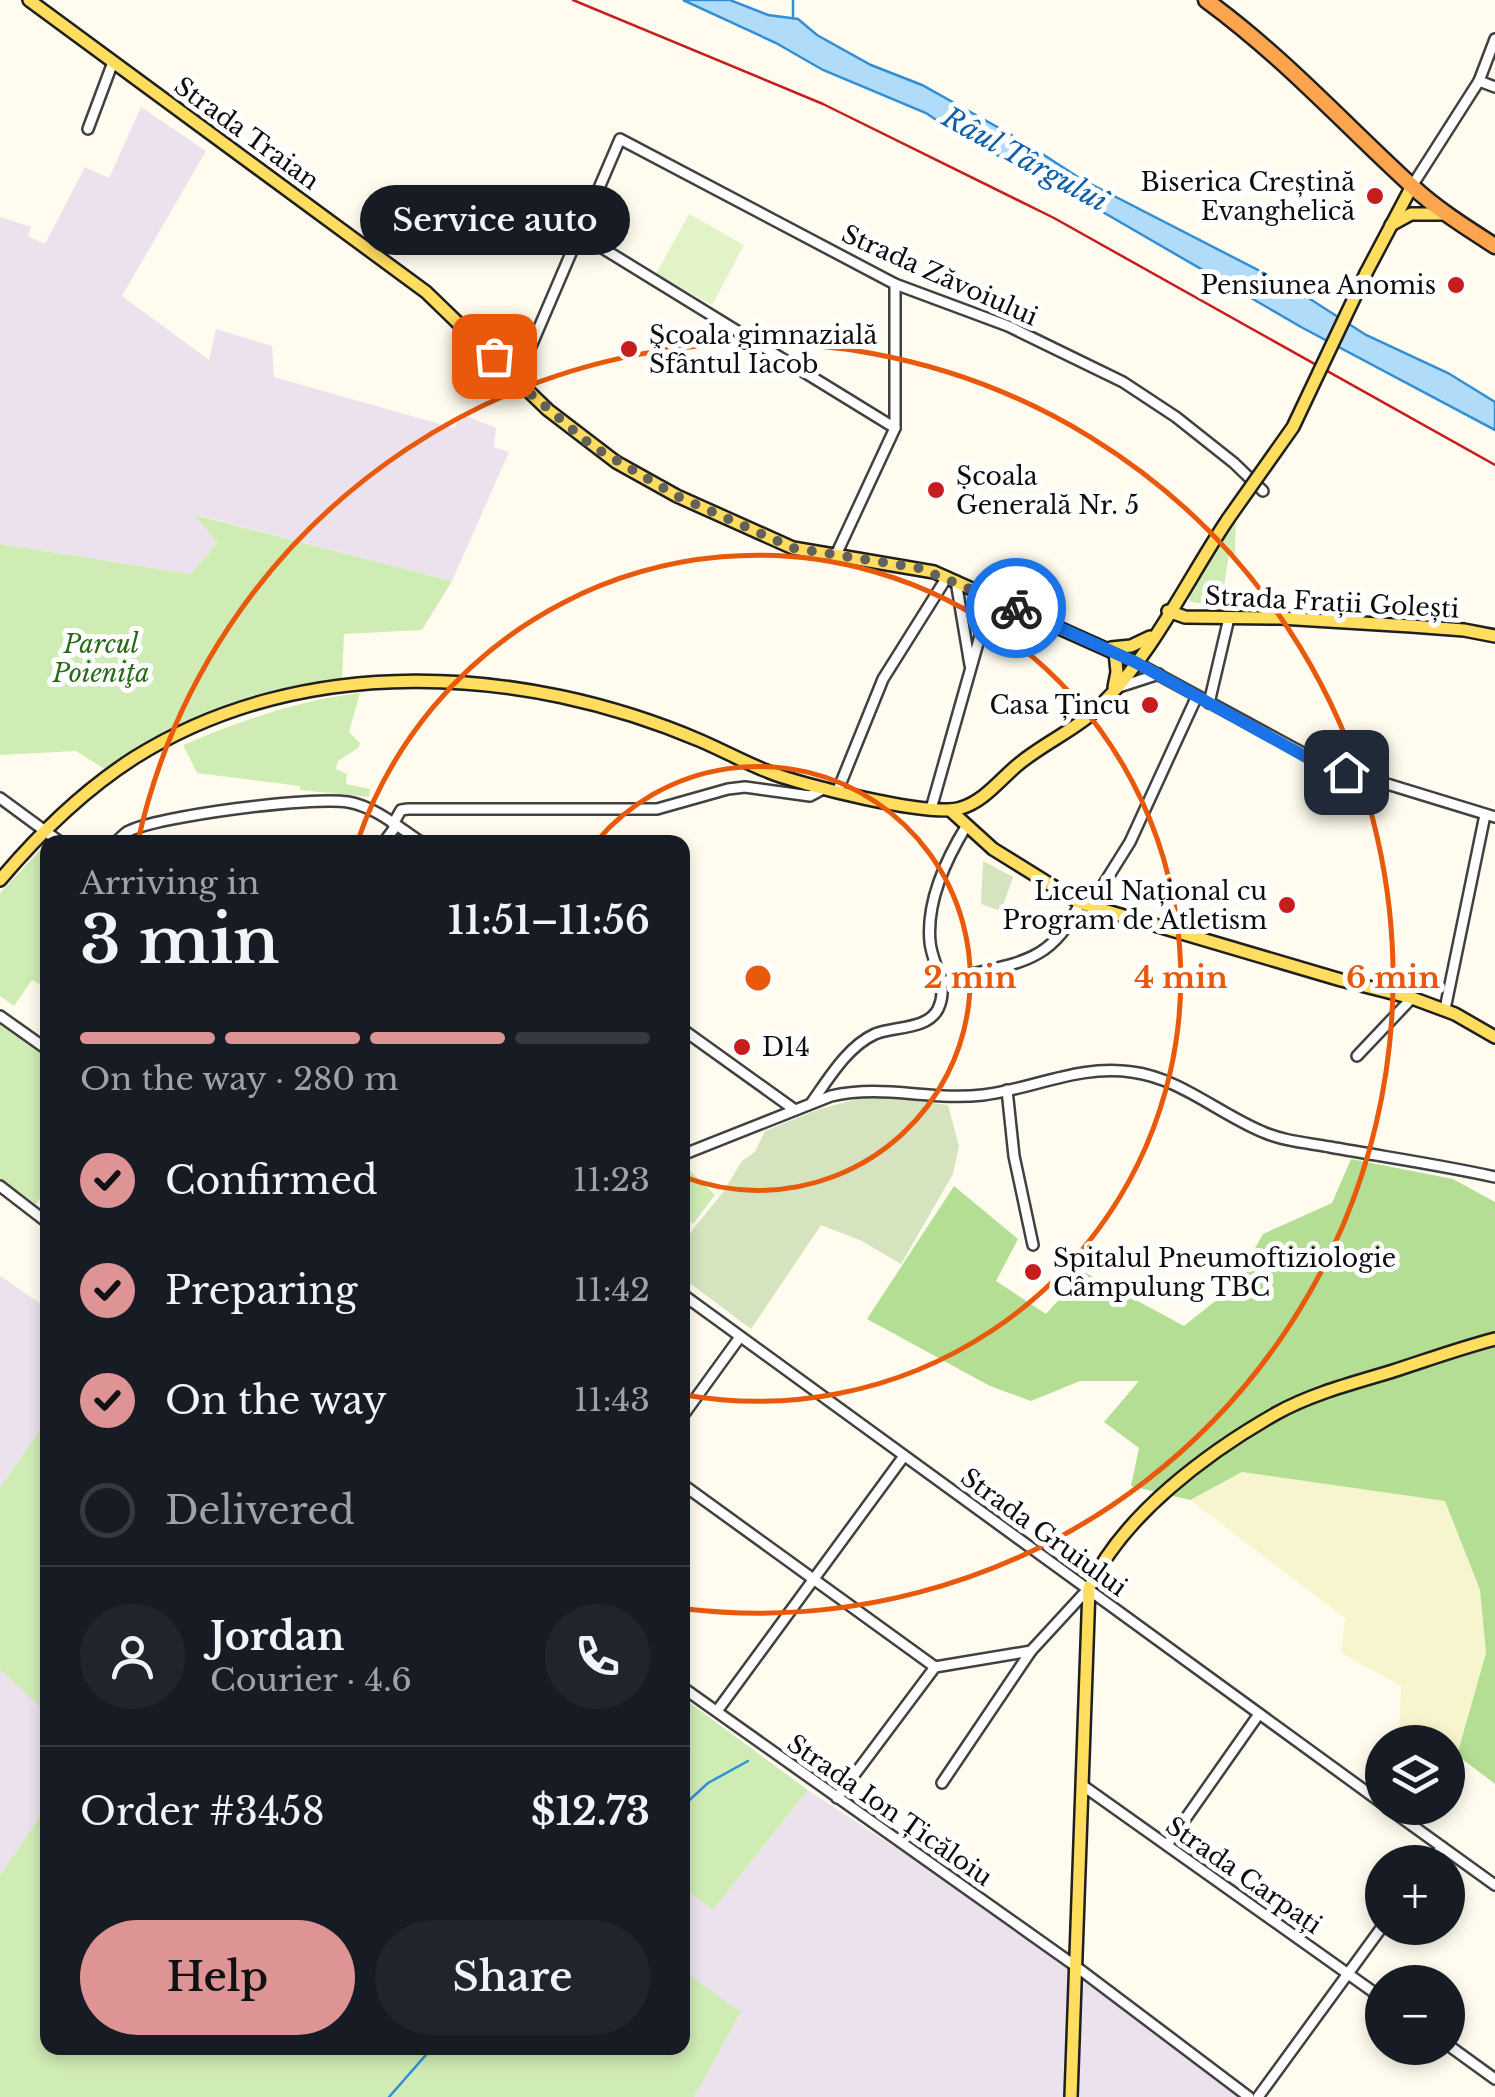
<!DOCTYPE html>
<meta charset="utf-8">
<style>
body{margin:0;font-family:"Libre Baskerville",serif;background:#20242c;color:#f1f3f6;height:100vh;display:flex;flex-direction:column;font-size:38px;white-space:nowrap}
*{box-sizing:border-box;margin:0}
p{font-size:32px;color:#9ea1a6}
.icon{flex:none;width:55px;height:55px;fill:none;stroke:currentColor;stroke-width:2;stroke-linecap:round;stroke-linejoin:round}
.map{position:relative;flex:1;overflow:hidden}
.side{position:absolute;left:40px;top:835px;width:650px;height:1220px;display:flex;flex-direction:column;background:#171b24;border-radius:20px;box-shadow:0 5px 15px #0003}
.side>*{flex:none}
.buttons{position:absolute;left:1365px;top:1725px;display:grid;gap:20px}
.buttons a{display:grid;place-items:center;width:100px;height:100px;border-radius:50%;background:#171b24;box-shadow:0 5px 15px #0003;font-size:50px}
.pin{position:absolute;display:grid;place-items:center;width:85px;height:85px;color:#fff;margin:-42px;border-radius:20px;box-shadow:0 5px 15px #0006}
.courier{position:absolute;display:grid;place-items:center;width:100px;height:100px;margin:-50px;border:8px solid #1a73e8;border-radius:50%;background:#fff;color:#222;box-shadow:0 2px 12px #0007}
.bubble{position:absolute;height:70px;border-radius:35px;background:#171b24;box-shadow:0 5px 15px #0003;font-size:32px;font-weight:600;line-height:70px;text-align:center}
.headline em{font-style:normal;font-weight:600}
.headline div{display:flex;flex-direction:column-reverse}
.headline{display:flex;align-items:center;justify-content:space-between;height:170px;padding:0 40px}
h1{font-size:65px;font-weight:600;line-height:75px}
.bar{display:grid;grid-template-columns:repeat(4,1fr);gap:15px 10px;align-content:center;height:120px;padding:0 40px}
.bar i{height:12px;border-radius:8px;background:#363941}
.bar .on{background:#de9395}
.bar p{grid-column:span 4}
.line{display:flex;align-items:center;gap:25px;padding:0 40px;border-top:2px solid #363941}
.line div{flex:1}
.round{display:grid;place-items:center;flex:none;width:105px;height:105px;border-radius:52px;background:#20242c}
ol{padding:0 40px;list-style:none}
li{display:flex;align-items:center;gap:30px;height:110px}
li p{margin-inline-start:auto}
li .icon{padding:10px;border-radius:50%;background:#de9395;color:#111;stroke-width:4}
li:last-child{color:#9ea1a6}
li i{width:55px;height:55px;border:5px solid #363941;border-radius:50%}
.action{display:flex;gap:20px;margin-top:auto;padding:20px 40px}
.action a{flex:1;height:115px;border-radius:60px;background:#de9395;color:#111;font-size:40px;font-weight:600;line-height:115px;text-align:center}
.action a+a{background:#20242c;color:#f1f3f6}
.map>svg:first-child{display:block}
.industrial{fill:#ece2ed}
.farmland{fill:#f7f5cd}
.green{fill:#d0ecb5}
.forest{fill:#b3de94}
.cemetery{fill:#d5e3be}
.pitch{fill:#e2f3c8}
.water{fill:#b0dcfa;stroke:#328fd6;stroke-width:2.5}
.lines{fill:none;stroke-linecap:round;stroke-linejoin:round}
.stream{stroke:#328fd6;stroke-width:2.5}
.minor-casing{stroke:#414141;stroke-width:14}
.major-casing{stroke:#1f1f1f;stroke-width:16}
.highway-casing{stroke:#1f1f1f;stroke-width:19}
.minor{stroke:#fff;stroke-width:9}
.major{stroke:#ffdd5f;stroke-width:11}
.highway{stroke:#fda44f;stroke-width:14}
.rail{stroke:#c71d1f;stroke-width:2.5}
.major-bridge-casing{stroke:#1f1f1f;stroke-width:16;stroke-linecap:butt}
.major-bridge{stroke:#ffdd5f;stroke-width:11}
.done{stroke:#62615d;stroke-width:10;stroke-dasharray:0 18}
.route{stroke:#1a73e8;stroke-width:12}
.ring{fill:none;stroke:#e8590c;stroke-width:5}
.poi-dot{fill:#c71d1f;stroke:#fff;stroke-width:4}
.labels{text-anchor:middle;stroke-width:10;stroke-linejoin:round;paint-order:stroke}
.street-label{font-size:25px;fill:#0e0e0e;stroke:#fff}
.poi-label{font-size:25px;fill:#0e0e0e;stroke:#fff;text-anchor:end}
.park-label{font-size:25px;font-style:italic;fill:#286a1a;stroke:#fff}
.water-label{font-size:28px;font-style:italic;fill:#0f60a8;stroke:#fff}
.centre{fill:#e8590c;stroke:#fff;stroke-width:5}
.ring-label{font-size:30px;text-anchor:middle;font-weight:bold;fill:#e8590c;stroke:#fff;stroke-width:10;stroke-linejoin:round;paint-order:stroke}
</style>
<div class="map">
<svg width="1495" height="2097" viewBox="0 0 1495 2097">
<rect width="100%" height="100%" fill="#fffcef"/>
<!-- industrial -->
<g class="industrial">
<path d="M141,107L206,151L122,296L209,360L216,329L272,346L274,377L454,428L461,414L496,428L494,447L509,452L452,581L197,515L217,543L191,574L0,544V217L31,227L28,236L45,244L85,167L109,178Z"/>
<path d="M0,1276L48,1309L47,1420L0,1487Z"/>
<path d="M0,1670L48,1712L47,1806L0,1875Z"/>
<path d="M808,1790L943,1879L1245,2097H694L741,2012L683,1970V1888L713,1910Z"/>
</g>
<!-- farmland -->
<path class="farmland" d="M1241,1472L1445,1501L1480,1590L1486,1653L1457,1755L1448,1752V1742H1420L1399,1735L1401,1686L1341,1653L1345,1618L1190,1500Z"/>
<!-- green -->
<g class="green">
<path d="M195,515L452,581L422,630L344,634L342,679C259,696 172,716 106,770L76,751L0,755V544L191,574L217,543Z"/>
<path d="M1236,519L1235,554H1229L1222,599L1228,601L1221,606L1190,602L1188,593Z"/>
<path d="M360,693L349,732L360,743L358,748L338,761L336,769L347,774L346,784L370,789L369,797L300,790V786L197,773L183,745C240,721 299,700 360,693Z"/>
<path d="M47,848V974L40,984L32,980L14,1006L0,996V893L40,850Z"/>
<path d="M0,1020L47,1053V1188L36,1204L0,1178Z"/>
<path d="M686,1167L715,1195L693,1224L687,1219L683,1224V1168Z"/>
<path d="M47,1420V1712L0,1670V1487Z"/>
<path d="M683,1698L808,1790L713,1910L683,1888Z"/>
<path d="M47,1806L48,2048H682L683,1970L741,2012L694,2097H0V1875Z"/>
</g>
<!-- forest -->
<path class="forest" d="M1351,1159L1453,1179L1495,1202V1784L1457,1755L1486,1653L1480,1590L1445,1501L1242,1472L1190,1500L1131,1486L1139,1448L1104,1422L1139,1381H1080L1031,1401L990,1386L867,1319L954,1186L1018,1239L996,1281L1046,1314L1084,1272L1184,1326L1234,1286L1263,1234L1332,1203Z"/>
<!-- cemetery -->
<g class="cemetery">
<path d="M983,861L1013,877L1001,911L981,904Z"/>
<path d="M871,1095L948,1105L959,1146L953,1174L901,1264L862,1241L821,1225L751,1329L683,1278V1242L723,1192L742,1161L755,1152L765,1131L817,1110Z"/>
</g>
<!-- pitch -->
<path class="pitch" d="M689,214L744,245L712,305L656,274Z"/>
<!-- water -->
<path class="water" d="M683,0H730L768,15L798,19L817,35L871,65L922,85L1024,142L1081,179L1293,288L1366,335L1448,373L1495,402V430L1301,327L1089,204L954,132L926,113L823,70L776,43Z"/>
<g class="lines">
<!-- stream -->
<g class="stream">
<path d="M793,18V0"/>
<path d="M682,1807L708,1783L748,1761"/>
<path d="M389,2097L432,2048"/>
</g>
<defs>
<g id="minor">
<path d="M1479,81L1495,87"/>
<path d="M88,129L113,62"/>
<path d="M1412,186L1479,81L1495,39"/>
<path d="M581,235L895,428"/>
<path d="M517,379L620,139L895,284L1008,326L1123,382L1176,417L1234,463L1263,491"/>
<path d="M835,557L895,428V284"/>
<path d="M956,581L970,665"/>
<path d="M1135,662L1325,765L1495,817"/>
<path d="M1119,687L1159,674"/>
<path d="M1209,703L1229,618"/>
<path d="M838,790L883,679L947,577"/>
<path d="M0,798L60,842"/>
<path d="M931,809L991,597"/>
<path d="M393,824L401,810L408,809H657L728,789L745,787L810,796L825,788"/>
<path d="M116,842C118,840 124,834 127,832C157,816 313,796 348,802C376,807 398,827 421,842"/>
<path d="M384,842L396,826"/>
<path d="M1090,906L1130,842L1197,696"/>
<path d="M943,982C1006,961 1048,972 1080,903"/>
<path d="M1445,1009L1485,815"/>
<path d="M0,1016L48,1050"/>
<path d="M682,1029L795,1110"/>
<path d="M1357,1056L1412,998"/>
<path d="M1007,1090L1014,1156L1033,1245"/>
<path d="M812,1102C829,1078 848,1046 875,1034C895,1026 927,1030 938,1009C950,984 932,965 930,942C926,901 946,859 967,825"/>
<path d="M682,1155L831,1096C883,1084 931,1101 983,1095C1033,1089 1080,1064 1132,1072C1180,1078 1219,1114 1263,1132C1283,1141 1308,1143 1330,1147C1385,1157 1441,1165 1495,1177"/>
<path d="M0,1186L48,1223"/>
<path d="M682,1294L1382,1803"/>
<path d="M682,1417L740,1337"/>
<path d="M682,1484L935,1667"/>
<path d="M682,1687L1074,1965L1249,2097"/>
<path d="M717,1711L904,1456"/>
<path d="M942,1783L1031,1651"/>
<path d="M1082,1785L1382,1998"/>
<path d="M837,1798L935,1667L1031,1651L1089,1588"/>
<path d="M1388,1808L1495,1885"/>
<path d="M1167,1845L1259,1714"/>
<path d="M1431,1862L1442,1847"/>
<path d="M1448,2045L1495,2079"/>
<path d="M1258,2097L1382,1927"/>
</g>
<g id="major">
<path d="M29,0L426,292L548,410L616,462L677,496L793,548L934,572L1135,662"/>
<path d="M1391,225L1411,214H1445"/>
<path d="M1366,273L1412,186"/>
<path d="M1168,611L1185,617L1280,618L1411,626L1464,630L1495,636"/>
<path d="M1111,648L1131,646L1150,637"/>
<path d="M1114,687L1117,672L1115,652"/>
<path d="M950,810L993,849L1080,903L1341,980L1412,998L1455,1014L1495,1037"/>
<path d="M0,880C38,835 84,790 134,758C303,652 523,665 701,741C724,751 746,763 769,772C801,785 932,818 961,808C985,801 1001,778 1020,763C1046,742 1077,729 1100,706C1153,654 1187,580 1228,519"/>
<path d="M1071,2097L1089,1588C1123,1515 1208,1452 1277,1413C1313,1393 1354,1383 1393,1371C1427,1360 1460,1348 1495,1339"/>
</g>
<path id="highway" d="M1206,0C1285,58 1342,122 1413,187C1438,210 1467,228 1495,246"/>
</defs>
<!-- minor casing -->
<use href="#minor" class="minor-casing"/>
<!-- major casing -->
<use href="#major" class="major-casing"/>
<!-- highway casing -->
<use href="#highway" class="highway-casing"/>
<!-- minor -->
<use href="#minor" class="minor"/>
<!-- major -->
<use href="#major" class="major"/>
<!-- highway -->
<use href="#highway" class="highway"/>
<!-- rail -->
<path class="rail" d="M573,0L823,104L1054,218L1495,465"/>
<defs>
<path id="major-bridge" d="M1228,519L1293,427L1366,273"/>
</defs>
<!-- major-bridge casing -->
<use href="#major-bridge" class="major-bridge-casing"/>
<!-- major-bridge -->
<use href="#major-bridge" class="major-bridge"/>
</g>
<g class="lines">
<!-- done -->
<path class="done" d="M494,356L532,395L592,446L677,496L793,548L919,568L1016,608"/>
<!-- route -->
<path class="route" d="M1016,608L1135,662L1306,757L1346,772"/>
</g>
<!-- distance rings -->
<g class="ring">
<path d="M596 842A212 212 0 1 1 684 1177"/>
<path d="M358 840A423 423 0 1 1 685 1395"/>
<path d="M138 841A635 635 0 1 1 686 1609"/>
</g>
<!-- markers -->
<g class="poi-dot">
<circle cx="1375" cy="196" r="10"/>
<circle cx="1456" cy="285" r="10"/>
<circle cx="629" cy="349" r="10"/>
<circle cx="936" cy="490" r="10"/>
<circle cx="1150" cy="705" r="10"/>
<circle cx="1287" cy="905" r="10"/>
<circle cx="742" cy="1047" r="10"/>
<circle cx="1033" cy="1272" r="10"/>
</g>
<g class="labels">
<!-- street labels -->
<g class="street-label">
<text transform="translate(247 133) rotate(36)" y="9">Strada Traian</text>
<text transform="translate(940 275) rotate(24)" y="9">Strada Zăvoiului</text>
<text transform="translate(1332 602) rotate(3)" y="9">Strada Frații Golești</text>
<text transform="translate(1044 1532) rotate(36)" y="9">Strada Gruiului</text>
<text transform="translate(890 1810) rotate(35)" y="9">Strada Ion Țicăloiu</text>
<text transform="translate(1244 1875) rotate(35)" y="9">Strada Carpați</text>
</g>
<!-- poi labels -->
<g class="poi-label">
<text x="1355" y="191">Biserica Creștină<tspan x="1355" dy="29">Evanghelică</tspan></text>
<text x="1436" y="294">Pensiunea Anomis</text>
<text x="649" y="344" text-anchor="start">Şcoala gimnazială<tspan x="649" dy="29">Sfântul Iacob</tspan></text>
<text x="956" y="485" text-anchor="start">Școala<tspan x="956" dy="29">Generală Nr. 5</tspan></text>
<text x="1130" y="714">Casa Țincu</text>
<text x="1267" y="900">Liceul Național cu<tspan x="1267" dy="29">Program de Atletism</tspan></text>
<text x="762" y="1056" text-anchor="start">D14</text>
<text x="1053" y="1267" text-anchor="start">Spitalul Pneumoftiziologie<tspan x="1053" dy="29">Câmpulung TBC</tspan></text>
</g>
<!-- park labels -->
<g class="park-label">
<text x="101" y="653">Parcul<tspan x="101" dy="29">Poieniţa</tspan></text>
</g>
<!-- water labels -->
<g class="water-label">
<text transform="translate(1025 159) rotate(29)" y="10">Râul Târgului</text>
</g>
</g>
<circle cx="758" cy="978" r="15" class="centre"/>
<g class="ring-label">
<text x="970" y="988">2 min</text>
<text x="1181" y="988">4 min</text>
<text x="1393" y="988">6 min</text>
</g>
</svg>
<div class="buttons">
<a><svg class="icon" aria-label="layers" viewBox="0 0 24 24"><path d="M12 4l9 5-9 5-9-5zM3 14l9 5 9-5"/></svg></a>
<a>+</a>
<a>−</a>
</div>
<div class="pin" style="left:494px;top:356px;background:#ea580c"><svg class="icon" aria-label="bag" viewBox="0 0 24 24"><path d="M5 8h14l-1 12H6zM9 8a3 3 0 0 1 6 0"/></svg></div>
<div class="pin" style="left:1346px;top:772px;background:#1f2937"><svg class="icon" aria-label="home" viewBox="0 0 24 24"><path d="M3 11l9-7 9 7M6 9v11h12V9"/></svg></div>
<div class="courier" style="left:1016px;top:608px"><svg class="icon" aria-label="bike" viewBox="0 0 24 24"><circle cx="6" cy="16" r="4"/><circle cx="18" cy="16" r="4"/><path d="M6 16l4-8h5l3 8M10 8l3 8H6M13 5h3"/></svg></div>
<div class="bubble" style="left:360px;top:185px;width:270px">Service auto</div>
<section class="side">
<div class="headline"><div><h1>3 min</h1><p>Arriving in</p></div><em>11:51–11:56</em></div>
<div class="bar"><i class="on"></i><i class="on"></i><i class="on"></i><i></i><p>On the way · 280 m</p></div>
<ol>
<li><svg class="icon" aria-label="check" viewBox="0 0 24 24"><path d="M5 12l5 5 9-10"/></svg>Confirmed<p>11:23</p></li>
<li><svg class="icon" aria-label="check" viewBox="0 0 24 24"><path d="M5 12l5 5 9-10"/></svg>Preparing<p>11:42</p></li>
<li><svg class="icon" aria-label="check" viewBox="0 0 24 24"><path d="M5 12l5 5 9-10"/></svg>On the way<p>11:43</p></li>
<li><i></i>Delivered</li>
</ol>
<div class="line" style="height:180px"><a class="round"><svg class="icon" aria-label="person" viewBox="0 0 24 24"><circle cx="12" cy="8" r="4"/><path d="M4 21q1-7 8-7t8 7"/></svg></a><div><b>Jordan</b><p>Courier · 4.6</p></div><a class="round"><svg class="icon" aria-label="phone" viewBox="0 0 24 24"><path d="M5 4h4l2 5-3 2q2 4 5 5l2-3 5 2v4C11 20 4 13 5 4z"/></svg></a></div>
<div class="line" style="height:130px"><div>Order #3458</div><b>$12.73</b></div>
<div class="action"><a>Help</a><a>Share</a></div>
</section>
</div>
